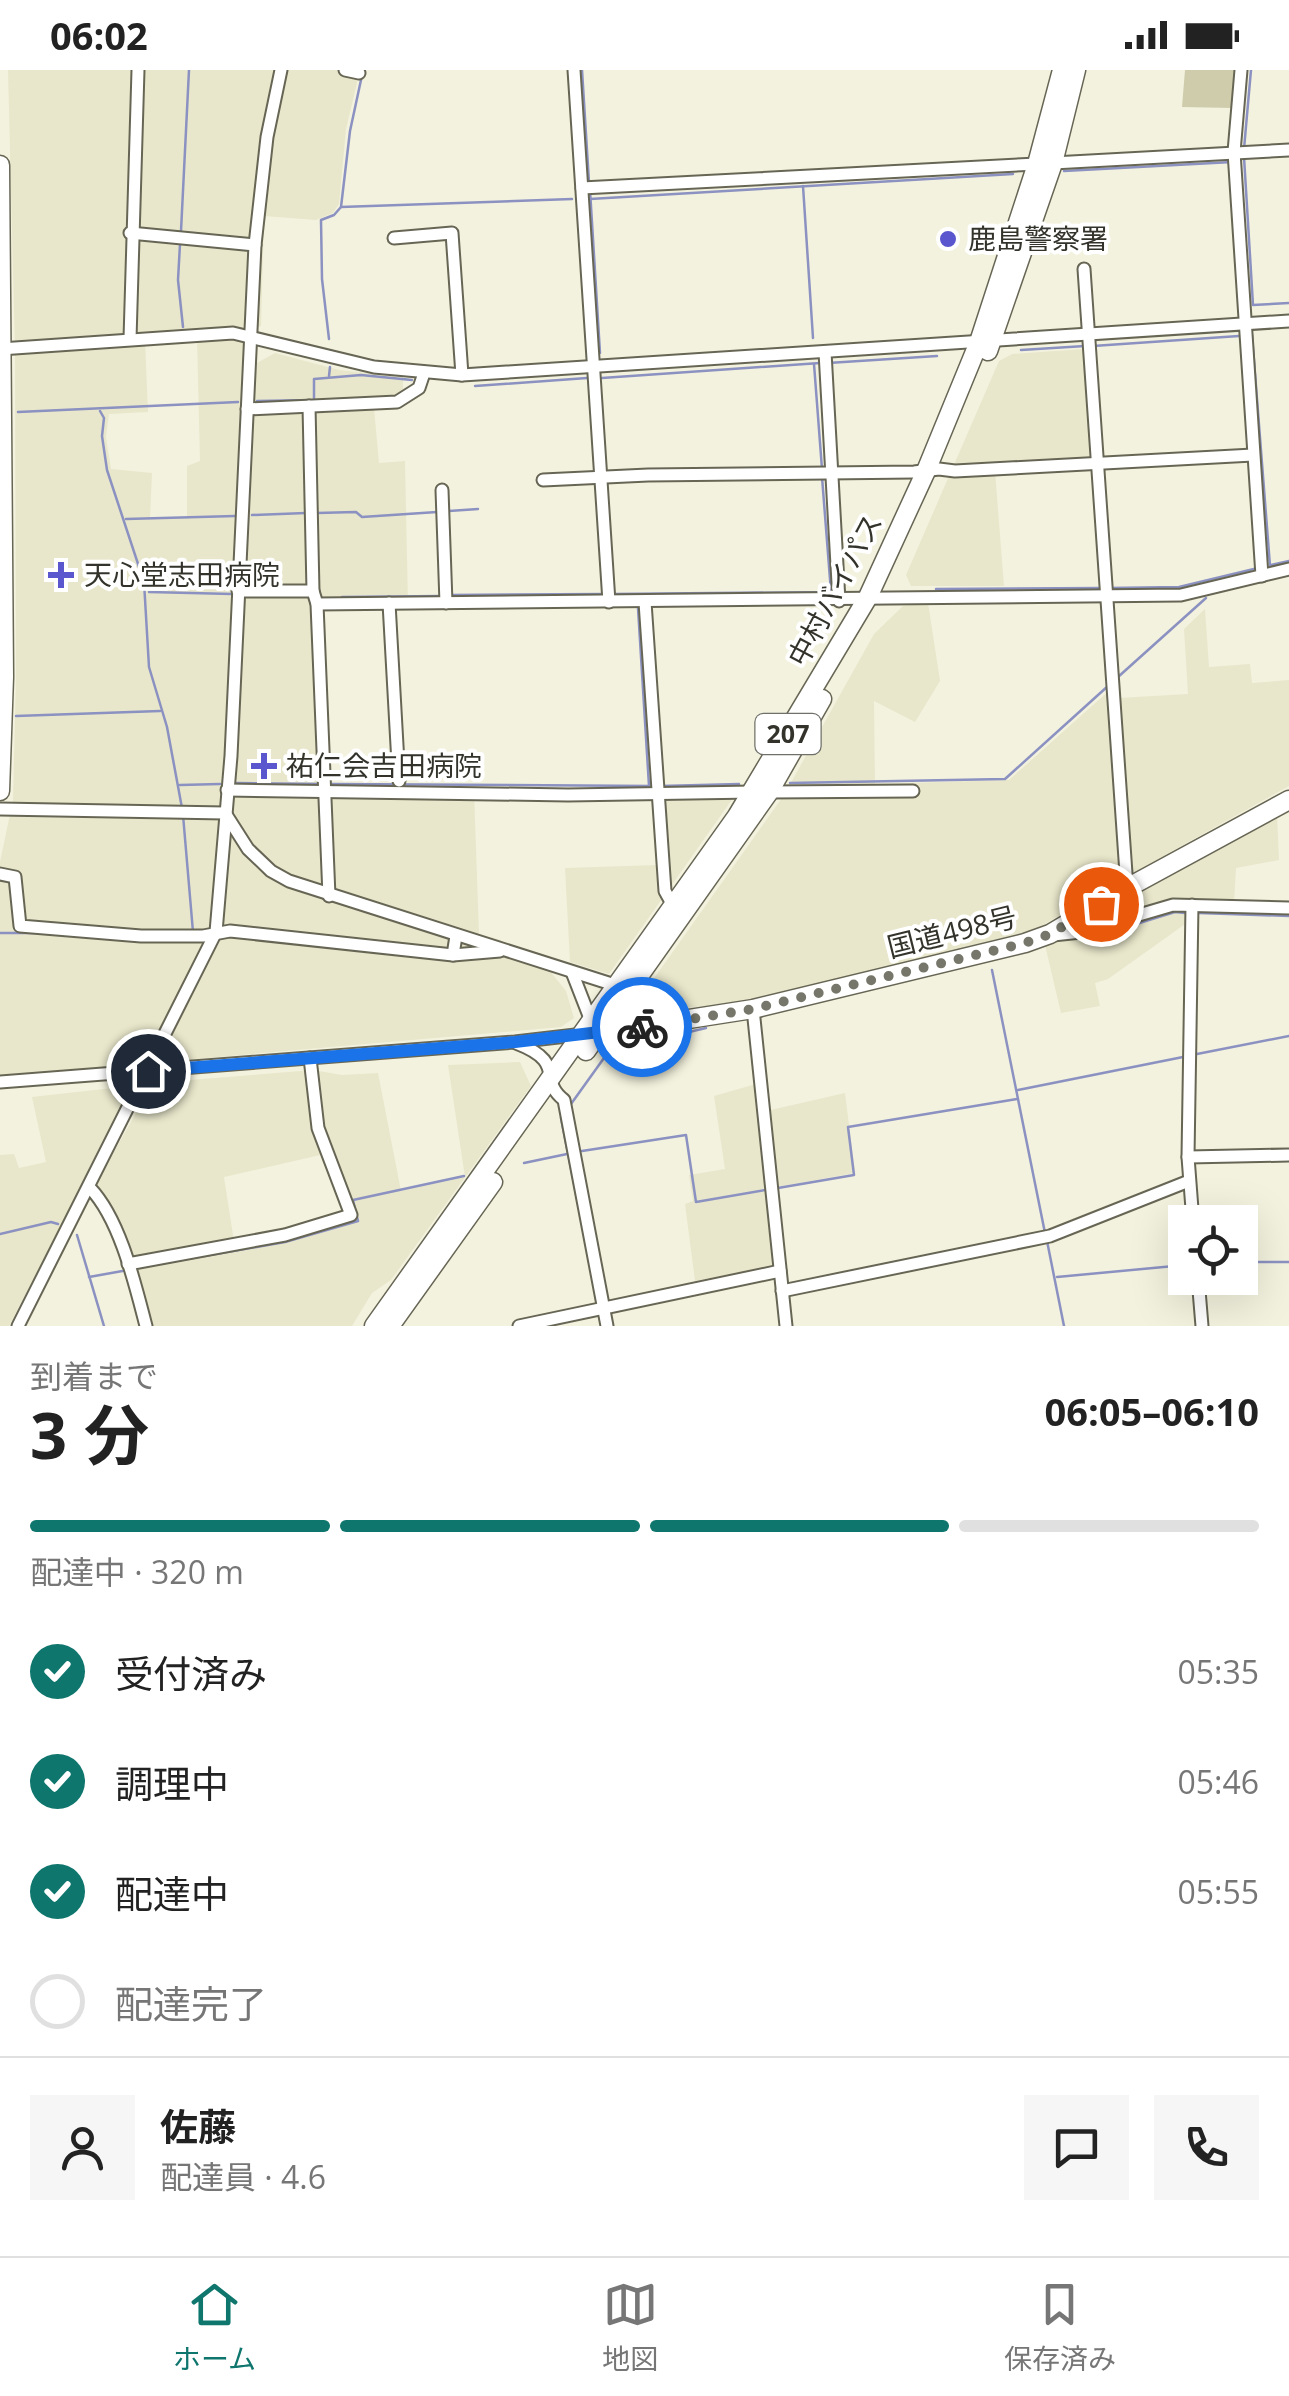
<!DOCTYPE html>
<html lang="ja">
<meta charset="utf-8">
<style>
body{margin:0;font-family:"Open Sans","Noto Sans JP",sans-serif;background:#f6f6f6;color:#222;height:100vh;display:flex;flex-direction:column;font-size:38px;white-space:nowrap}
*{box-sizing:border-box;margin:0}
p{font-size:32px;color:#767676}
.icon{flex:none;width:55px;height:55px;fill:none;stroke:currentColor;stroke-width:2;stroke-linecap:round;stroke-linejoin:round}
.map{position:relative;height:1256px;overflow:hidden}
.sheet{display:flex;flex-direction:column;background:#fff;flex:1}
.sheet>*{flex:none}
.fabs{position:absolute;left:1168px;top:1135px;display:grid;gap:20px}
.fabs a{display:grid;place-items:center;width:90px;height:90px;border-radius:0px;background:#fff;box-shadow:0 10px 40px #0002;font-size:50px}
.pin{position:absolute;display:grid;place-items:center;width:85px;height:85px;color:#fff;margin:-42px;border:5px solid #fff;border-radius:50%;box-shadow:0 2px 10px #0007}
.courier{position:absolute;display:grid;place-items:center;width:100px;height:100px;margin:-50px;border:8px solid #1a73e8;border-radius:50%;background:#fff;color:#222;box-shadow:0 2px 12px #0007}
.headline em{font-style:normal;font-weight:700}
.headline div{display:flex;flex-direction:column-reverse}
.headline{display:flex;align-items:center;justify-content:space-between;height:170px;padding:0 30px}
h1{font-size:65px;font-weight:700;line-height:75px}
.bar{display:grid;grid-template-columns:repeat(4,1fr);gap:15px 10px;align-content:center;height:120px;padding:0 30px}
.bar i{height:12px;border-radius:8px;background:#e0e0e0}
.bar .active{background:#0f766e}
.bar p{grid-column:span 4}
.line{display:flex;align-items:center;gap:25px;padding:0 30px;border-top:2px solid #e0e0e0}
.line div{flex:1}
.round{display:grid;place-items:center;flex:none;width:105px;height:105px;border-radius:0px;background:#f6f6f6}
ol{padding:0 30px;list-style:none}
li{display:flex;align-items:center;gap:30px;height:110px}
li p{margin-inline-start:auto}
li .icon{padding:10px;border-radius:50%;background:#0f766e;color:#fff;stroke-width:4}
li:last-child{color:#767676}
li i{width:55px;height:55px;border:5px solid #e0e0e0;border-radius:50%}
.status{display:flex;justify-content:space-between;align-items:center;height:70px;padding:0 50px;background:#fff;direction:ltr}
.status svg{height:28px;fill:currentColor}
.dock{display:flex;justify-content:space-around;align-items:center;height:140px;border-top:2px solid #e0e0e0;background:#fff;font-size:28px;color:#767676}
.dock a{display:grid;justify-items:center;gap:5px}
.dock .active{color:#0f766e}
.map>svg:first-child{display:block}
.built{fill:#e8e7cb;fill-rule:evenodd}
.green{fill:#ceccab}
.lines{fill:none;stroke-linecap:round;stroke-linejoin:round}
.stream{stroke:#8b91c1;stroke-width:2.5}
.minor-casing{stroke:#676655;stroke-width:15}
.highway-casing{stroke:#676655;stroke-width:21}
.minor{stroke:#fff;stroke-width:11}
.highway{stroke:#fff;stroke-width:18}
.done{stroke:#76766a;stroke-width:10;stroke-dasharray:0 18}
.route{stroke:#1a73e8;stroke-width:12}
.poi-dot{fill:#5956ce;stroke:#fff;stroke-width:4}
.labels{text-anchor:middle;stroke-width:8;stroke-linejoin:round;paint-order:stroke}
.shield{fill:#fff;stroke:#70706b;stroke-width:2.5}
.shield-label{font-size:25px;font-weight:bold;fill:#33332b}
.poi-label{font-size:28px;fill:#33332b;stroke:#fff;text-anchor:start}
.street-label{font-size:28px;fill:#33332b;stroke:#fff}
</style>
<div class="status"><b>06:02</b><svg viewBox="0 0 49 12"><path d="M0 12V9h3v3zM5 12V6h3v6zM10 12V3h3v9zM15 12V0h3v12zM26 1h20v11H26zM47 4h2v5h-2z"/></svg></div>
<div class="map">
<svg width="1289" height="1256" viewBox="0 0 1289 1256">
<rect width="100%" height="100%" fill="#f3f2de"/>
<!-- built -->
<g class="built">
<path d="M8,0H360L346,59L339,134L333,143L316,150L264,146L261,256L236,266L243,269L244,288L255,294L275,283L339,300L403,307V337L374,338L379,393L405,391L408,536L313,535L322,717L474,721L479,864L501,870L499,885L550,901L566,921L574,948L561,957L0,1006V792L13,730L16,608L15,280ZM197,268L200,391L187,396V448L150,449L152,403L111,399L106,367L109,344L148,342L145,271Z"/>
<path d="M1085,279L1093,396L995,401L1004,516H911L906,505L999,291L1012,284Z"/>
<path d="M928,533L940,611L915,652L874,631L875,714L1009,710L1111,619L1121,810L1036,859L750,934L660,939L650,914L784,725L874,564L903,536Z"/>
<path d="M1205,539L1209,597L1250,594L1252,613L1289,610V716L1129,805L1118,628L1188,624L1184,559Z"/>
<path d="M655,720L738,721L609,904L570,892L565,798L657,795Z"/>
<path d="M1277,744L1279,790L1236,798L1234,833H1188V852L1108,909L1095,913L1100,936L1061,943L1045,875Z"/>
<path d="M520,992L531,1016L391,1210L372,1223L352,1256H151L94,1117L153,1013L313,1000L342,1005L378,1003L401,1121L465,1107L448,995ZM329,1083L353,1149L235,1178L224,1107Z"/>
<path d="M756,1014L762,1042L845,1023L855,1103L777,1117L784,1194L695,1211L685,1134L693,1131L689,1105L725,1099L714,1026Z"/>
<path d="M130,1016L131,1021L9,1256H0V1085L14,1084L19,1098L46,1092L32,1027Z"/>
</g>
<!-- green -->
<path class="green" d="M1185,0H1237L1233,38L1182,37Z"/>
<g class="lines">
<!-- stream -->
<g class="stream">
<path d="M582,0L589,112"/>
<path d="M1244,79L1251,0"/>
<path d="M1244,87L1253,235L1289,233"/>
<path d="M1064,101L1232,92"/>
<path d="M803,116L813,268"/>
<path d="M590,120L600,283"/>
<path d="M590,129L1013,104"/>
<path d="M341,137L572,129"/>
<path d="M181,161L189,0"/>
<path d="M180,174L178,210L183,257"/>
<path d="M1252,265L1270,496"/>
<path d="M329,269L322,209L321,150L334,145L341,137L350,61L361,10"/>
<path d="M1093,276L1239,266"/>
<path d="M1021,280L1085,276"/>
<path d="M828,293L937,286"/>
<path d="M814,294L822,399"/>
<path d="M329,306L330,297"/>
<path d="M602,308L820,293"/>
<path d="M475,316L587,308"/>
<path d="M257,331L314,330V309L361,305L412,310"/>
<path d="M100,341L104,348L102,366L107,400L144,512L149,597L167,657L182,738"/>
<path d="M18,342L238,332"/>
<path d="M449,441L478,439"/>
<path d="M317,443L356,442L362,447L437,442"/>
<path d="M252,445L306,443"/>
<path d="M126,449L235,446"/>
<path d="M1271,495L1289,491"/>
<path d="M1109,518L1179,517L1258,498"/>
<path d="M936,519L1101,518"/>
<path d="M149,522L232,524"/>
<path d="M614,524L831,522L822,407"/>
<path d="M449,525L606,524"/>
<path d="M342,527L441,526"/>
<path d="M638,538L649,716"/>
<path d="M1118,607L1206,528"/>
<path d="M16,646L160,641"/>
<path d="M237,713L318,714"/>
<path d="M790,713L1005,709L1108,616"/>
<path d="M331,714L653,716"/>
<path d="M180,715L220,714"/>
<path d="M661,716L739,714"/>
<path d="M183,745L193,862"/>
<path d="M1199,843L1289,846"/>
<path d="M0,863H34"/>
<path d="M1094,867L1175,842L1185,843"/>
<path d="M992,900L1045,1163"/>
<path d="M1197,984L1289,966"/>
<path d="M1018,1020L1183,987"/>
<path d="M571,1034L609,981L706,958"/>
<path d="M561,1048L578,1134"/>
<path d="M582,1081L686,1065L696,1132L765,1120"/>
<path d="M524,1093L567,1084"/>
<path d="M778,1118L854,1105L848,1057L1017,1029"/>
<path d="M355,1139L353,1130L464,1106"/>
<path d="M0,1164L51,1152L58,1154"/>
<path d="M77,1165L104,1256"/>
<path d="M1047,1171L1064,1256"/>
<path d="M1240,1192H1289"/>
<path d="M136,1198L285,1172L358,1151L357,1147"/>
<path d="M89,1207L128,1200"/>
<path d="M1057,1207L1185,1195"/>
</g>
<defs>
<g id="minor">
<path d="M345,0L359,3"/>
<path d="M574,0L609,532"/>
<path d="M1241,0L1234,82L1262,506"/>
<path d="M1053,93L1289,80"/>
<path d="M582,118L1037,94"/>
<path d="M130,163L255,175"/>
<path d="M394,168L452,163L462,305"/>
<path d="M1084,199L1127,818"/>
<path d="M130,269L138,0"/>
<path d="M0,279L233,263L374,297L462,305L1289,251"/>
<path d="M825,282L839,531"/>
<path d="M309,336L313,521"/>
<path d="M247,339L397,332L419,318L424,303"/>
<path d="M543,410L648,405L914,402L939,399L955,401L1253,385"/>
<path d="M442,420L446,533"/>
<path d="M238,521H313L317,534L329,826"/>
<path d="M645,532L665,821L675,839"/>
<path d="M389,533L399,711"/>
<path d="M317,534L1181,525L1289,499"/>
<path d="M227,720L568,725L753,722"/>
<path d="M769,722L913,721"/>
<path d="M0,739L225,743L248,779L271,801L289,811L621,917"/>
<path d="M0,804L15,807L20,856L141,866H203L230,861L453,885L456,866"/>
<path d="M1192,835L1188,1087L1193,1152"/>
<path d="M1053,865L1081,862L1173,835L1289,838"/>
<path d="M453,885L500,881"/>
<path d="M572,902L593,956"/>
<path d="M753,939L786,1256"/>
<path d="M516,973C568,993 537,1009 564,1030L607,1256"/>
<path d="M0,1012L515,972L584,964"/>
<path d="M1188,1087L1289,1085"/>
<path d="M90,1118C120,1149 135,1214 146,1256"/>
<path d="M128,1194L285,1165L351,1145L318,1058L310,988"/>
<path d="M1198,1208L1202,1256"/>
<path d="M782,1221L1050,1166L1189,1111"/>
<path d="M18,1256L216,862L231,686L255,175L267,67L281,0"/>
<path d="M519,1256L780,1201"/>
</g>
<g id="highway">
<path d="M0,95L4,607L0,721"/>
<path d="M988,281L1053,93L1076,0"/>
<path d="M630,919L648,945L664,952"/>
<path d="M599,963L753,939L1025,873L1050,864L1127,818L1289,730"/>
<path d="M586,981L769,722L822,629"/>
<path d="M374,1256L737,746L868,527L926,401L979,272L1037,94L1062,0"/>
<path d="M390,1256L493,1112"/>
</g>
</defs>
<!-- minor casing -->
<use href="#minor" class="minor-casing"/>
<!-- highway casing -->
<use href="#highway" class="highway-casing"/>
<!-- minor -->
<use href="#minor" class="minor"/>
<!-- highway -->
<use href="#highway" class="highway"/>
</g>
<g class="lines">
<!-- done -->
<path class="done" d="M642,957L753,939L1025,873L1050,864L1101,834"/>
<!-- route -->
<path class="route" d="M148,1001L515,972L642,957"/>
</g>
<!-- markers -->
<g class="poi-dot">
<circle cx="948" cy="169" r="10"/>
<path d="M56 490h10v10h10v10h-10v10h-10v-10h-10v-10h10z"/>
<path d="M259 681h10v10h10v10h-10v10h-10v-10h-10v-10h10z"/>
</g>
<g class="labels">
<!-- shield labels -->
<rect class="shield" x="755.5" y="644" width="65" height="40" rx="8"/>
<g class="shield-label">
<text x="788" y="673">207</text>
</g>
<!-- poi labels -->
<g class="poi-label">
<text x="968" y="179">鹿島警察署</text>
<text x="84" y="515">天心堂志田病院</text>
<text x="286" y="706">祐仁会吉田病院</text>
</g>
<!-- street labels -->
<g class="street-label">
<text transform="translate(835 520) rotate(-62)" y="10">中村バイパス</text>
<text transform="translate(952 862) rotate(-14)" y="10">国道498号</text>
</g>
</g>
</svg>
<div class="fabs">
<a><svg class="icon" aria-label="locate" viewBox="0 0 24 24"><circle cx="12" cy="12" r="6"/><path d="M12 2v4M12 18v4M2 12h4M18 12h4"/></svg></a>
</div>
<div class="pin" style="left:1101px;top:834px;background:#ea580c"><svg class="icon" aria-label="bag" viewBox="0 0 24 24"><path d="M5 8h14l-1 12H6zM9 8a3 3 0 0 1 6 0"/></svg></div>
<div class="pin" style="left:148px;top:1001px;background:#1f2937"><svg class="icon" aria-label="home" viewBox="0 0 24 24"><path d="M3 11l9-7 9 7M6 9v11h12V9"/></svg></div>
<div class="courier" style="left:642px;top:957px"><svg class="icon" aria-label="bike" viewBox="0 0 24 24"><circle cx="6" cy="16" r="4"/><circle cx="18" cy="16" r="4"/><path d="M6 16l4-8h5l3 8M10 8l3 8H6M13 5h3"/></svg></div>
</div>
<section class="sheet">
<div class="headline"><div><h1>3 分</h1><p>到着まで</p></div><em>06:05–06:10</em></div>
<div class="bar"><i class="active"></i><i class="active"></i><i class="active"></i><i></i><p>配達中 · 320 m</p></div>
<ol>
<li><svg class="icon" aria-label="check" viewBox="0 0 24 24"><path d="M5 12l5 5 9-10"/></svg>受付済み<p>05:35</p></li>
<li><svg class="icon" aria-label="check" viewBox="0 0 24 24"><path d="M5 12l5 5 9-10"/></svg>調理中<p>05:46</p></li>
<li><svg class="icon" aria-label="check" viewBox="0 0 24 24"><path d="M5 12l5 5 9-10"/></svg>配達中<p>05:55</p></li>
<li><i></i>配達完了</li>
</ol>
<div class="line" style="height:180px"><a class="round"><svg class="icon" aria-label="person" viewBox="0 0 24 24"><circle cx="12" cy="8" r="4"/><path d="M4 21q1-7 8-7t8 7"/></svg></a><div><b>佐藤</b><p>配達員 · 4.6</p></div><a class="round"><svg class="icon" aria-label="chat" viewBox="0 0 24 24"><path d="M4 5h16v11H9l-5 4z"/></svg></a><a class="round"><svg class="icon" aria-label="phone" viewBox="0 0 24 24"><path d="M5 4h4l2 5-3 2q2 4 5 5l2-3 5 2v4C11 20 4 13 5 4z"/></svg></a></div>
</section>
<nav class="dock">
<a class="active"><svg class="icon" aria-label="home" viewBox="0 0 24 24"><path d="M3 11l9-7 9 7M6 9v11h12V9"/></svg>ホーム</a>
<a><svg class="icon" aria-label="map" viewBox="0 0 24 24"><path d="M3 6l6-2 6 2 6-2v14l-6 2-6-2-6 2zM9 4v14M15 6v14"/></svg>地図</a>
<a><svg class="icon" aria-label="saved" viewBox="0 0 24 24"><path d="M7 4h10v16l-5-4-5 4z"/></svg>保存済み</a>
</nav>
